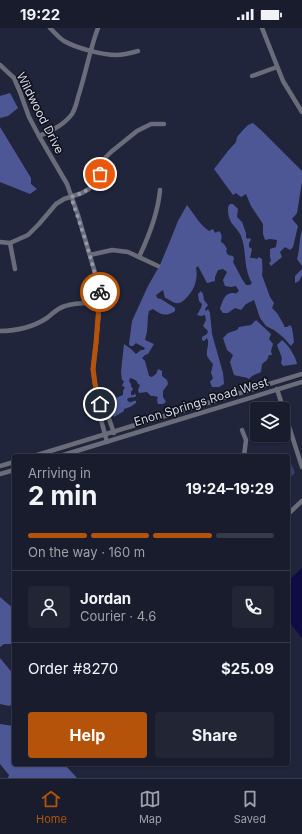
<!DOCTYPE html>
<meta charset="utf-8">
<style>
body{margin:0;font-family:Inter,sans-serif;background:#222534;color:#f1f3f6;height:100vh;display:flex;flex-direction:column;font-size:15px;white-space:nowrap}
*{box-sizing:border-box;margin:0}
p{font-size:13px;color:#9fa1a9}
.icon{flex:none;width:22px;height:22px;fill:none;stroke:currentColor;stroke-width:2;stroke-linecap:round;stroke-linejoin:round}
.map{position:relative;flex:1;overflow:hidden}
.panel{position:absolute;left:12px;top:426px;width:278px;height:312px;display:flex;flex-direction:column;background:#191c2c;border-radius:4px;box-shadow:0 1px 3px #0004,0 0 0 1px #373a48}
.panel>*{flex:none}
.fabs{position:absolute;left:250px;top:374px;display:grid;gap:8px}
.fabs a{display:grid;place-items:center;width:40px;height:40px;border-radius:4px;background:#191c2c;box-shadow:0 1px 3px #0004,0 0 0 1px #373a48;font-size:20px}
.pin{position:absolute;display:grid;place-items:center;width:34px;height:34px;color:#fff;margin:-17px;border:2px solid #fff;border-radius:50%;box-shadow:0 1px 4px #0007}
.courier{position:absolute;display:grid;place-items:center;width:40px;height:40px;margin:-20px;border:3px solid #b45309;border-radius:50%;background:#fff;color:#222;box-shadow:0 1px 5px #0007}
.summary em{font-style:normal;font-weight:700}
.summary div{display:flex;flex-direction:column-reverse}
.summary{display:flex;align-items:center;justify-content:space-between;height:68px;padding:0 16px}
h1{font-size:26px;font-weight:700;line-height:30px}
.bar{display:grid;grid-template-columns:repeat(4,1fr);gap:6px 4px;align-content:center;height:48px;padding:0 16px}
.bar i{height:5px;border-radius:3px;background:#373a48}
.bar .current{background:#b45309}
.bar p{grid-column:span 4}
.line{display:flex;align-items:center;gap:10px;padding:0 16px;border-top:1px solid #373a48}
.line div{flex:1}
.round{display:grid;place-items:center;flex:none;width:42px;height:42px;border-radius:4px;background:#222534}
.cta{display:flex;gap:8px;margin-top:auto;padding:8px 16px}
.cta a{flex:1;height:46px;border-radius:4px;background:#b45309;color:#fff;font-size:16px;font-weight:700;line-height:46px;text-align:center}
.cta a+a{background:#222534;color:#f1f3f6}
.status{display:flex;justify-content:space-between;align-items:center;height:28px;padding:0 20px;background:#191c2c;direction:ltr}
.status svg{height:11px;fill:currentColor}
.menu{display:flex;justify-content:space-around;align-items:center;height:56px;border-top:1px solid #373a48;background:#191c2c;font-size:11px;color:#9fa1a9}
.menu a{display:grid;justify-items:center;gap:2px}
.menu .current{color:#b45309}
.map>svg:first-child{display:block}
.green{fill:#383f6e}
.forest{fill:#4e5796}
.water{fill:#0f0c45}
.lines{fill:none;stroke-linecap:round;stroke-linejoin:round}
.street{stroke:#6a6d79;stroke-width:4.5}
.done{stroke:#9598aa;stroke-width:4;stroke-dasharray:0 7.2}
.route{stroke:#b45309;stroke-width:5}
.labels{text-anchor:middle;stroke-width:3;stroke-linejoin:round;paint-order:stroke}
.street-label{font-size:12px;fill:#d3d6e5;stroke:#0d0f19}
</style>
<div class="status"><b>19:22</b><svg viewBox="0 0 49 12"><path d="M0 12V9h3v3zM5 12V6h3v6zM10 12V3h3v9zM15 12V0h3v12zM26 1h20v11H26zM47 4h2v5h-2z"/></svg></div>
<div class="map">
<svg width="302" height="750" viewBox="0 0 302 750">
<rect width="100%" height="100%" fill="#21253b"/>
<!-- green -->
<path class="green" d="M291,435L295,445L288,451V436Z"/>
<!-- forest -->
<g class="forest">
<path d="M10,65L18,80L8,88L0,90V68Z"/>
<path d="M253,95L261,102L302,143V154L297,185L292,191L298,198L293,219L290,222L285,219L280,224L282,229L271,238L269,235L271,233L270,229V221L276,219L277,212L270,211L265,212L263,206V196L251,178L246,166L241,169L236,165L233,167L214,141L228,123L236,114L237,109L243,102L248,97Z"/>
<path d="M0,99L31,150V156L37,161L30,166L0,154Z"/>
<path d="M230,176H233L238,181L237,189L242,194L246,205V209L247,211L250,210L251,212L249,215V219L252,221L250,230H254L257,231L259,229L262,231C262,236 263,242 262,247L270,269L274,275L272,280L277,285L284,297V299H287L290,297L292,300L294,314L291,318L283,309L274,302L266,298L260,290L254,272L246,276L241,282L235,280L228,285H223L220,281C222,275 224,265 232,265C238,265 234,267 239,263L236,258L231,259L225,258L223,252L227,244L223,241L218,242L215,249V253L207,255L198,238L196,240C197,245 197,250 195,256C194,261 185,274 179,275C173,276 170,271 165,270L163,262L156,267L157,270L161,271L175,280V283C166,289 161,287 153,281L149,283L148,288L147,304L145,312L154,316L148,326L145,327L142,330L145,333L149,348L152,349L156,346L158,341L162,343V348L167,352L168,356L163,363V369L166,374L163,376H158L157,372L158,369L154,368H151L147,364L139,365L138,362L140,357L138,356C137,352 134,351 130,350L129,353L131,356V358L133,361L131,364V367H134L135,365L136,368L135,369L128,370L127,372L129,374C132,375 133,372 136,373V375L130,379L124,381V383L114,389C112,384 109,379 109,374L113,371L123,367V363L125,359L122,358L124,353L122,352L121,344L124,316L131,321L136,326L141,322H144L145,320L136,315L133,318H130L129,316L132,293L148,258L160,237L170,213L178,193L187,177C194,186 200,197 209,203L213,201L215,205L219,203C223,207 221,210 221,214L224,216L227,221L226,223L228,227L233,228L234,231L233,234L242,251L246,257H250L252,255C243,240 247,223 241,208C238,201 232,197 230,192C228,188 228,183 228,179Z"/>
<path d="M302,202V238L297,231C300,221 299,212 302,202Z"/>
<path d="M302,241V247L299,253L295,255V248Z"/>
<path d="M201,263L203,266L204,272L208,277L205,281L206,283L208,281L210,285L212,306L223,345L224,356L219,359H212L210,354L213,350L211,345L213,336C211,334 208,330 207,328C206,321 210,316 207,310L204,313L202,312V309L207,306L208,303L203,298L206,292L205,287L201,288L197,287L201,280L202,276L199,273L198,266Z"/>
<path d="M256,292L271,306L269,311L273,316L271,323L272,327H269L267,332L262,336L261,344L252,348L249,351C244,348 239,349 234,347L230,334L233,327L227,322L223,310L228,305L237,302L239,299L251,297Z"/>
<path d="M282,312C288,316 296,329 297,336L283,338L281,335L282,330L277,317Z"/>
<path d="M0,569L14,581V616H4L0,619Z"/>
<path d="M0,630L14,647V675L9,678L0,676Z"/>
<path d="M0,696L14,698V736H64L77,750H8L9,747L0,736Z"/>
</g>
<!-- water -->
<path class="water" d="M302,540V610L288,593V553Z"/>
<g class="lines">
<!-- street -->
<g class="street">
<path d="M50,0C55,5 59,10 64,13C76,20 103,27 116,27C123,27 131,25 138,23"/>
<path d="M262,0L283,53L302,84"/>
<path d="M0,37L14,50L20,64L29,89L39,108L67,156L78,187L98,255L100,265V272L96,315L93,341L95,356L100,376L99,384L107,414"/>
<path d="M252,48L277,39"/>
<path d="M39,108C51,103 64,97 72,86C76,80 77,72 79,66C86,44 90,21 98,0"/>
<path d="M0,214L10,215L28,207L39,196L56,176L64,171L82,165L89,161L94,156L100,146L103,136L106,129L111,124L137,103L151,96H164"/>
<path d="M10,215L15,241"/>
<path d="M90,227L112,222L128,224L158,238"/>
<path d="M139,229C149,208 158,186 160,162"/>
<path d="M0,303C17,303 33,299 47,290C53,285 58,280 65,278C76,274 89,275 99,275"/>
<path d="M277,361L302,439"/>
<path d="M100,376L106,382L114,405"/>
<path d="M242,402L246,412L244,428"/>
<path d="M34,428L302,346"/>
<path d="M60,428L302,354"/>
<path d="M0,438L14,434"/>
<path d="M0,446L14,442"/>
<path d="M288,486L302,473"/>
</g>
</g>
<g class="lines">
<!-- done -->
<path class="done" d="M100,264L86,214L71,169C87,164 92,160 100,146"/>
<!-- route -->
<path class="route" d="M100,264L96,315L93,341L95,356L100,376"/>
</g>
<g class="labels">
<!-- street labels -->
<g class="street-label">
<text transform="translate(40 85) rotate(63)" y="4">Wildwood Drive</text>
<text transform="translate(201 374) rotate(-17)" y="4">Enon Springs Road West</text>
</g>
</g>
</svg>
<div class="fabs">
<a><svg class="icon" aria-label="layers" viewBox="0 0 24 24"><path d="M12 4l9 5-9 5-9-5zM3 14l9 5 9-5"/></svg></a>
</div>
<div class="pin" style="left:100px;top:146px;background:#ea580c"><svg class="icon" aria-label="bag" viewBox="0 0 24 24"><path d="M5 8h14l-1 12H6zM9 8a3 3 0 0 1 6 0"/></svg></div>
<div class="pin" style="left:100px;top:376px;background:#1f2937"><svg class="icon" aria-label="home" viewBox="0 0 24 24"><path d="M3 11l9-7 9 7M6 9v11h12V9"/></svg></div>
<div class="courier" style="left:100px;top:264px"><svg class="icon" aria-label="bike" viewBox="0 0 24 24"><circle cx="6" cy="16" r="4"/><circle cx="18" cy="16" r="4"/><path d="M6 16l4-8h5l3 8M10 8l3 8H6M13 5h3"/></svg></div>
<section class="panel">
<div class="summary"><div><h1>2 min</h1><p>Arriving in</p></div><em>19:24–19:29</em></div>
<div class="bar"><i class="current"></i><i class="current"></i><i class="current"></i><i></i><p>On the way · 160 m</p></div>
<div class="line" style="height:72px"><a class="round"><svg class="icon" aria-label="person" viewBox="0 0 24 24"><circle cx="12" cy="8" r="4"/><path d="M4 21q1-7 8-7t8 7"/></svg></a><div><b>Jordan</b><p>Courier · 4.6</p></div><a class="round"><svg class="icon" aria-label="phone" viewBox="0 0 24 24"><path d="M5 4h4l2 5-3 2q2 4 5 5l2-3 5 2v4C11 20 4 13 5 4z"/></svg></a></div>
<div class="line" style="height:52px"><div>Order #8270</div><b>$25.09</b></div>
<div class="cta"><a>Help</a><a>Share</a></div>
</section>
</div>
<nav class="menu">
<a class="current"><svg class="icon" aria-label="home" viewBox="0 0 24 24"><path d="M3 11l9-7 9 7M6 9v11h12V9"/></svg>Home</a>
<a><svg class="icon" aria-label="map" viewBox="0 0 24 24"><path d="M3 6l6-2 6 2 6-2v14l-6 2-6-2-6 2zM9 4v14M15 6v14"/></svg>Map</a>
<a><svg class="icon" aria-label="saved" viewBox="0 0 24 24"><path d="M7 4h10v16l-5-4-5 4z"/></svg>Saved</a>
</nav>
